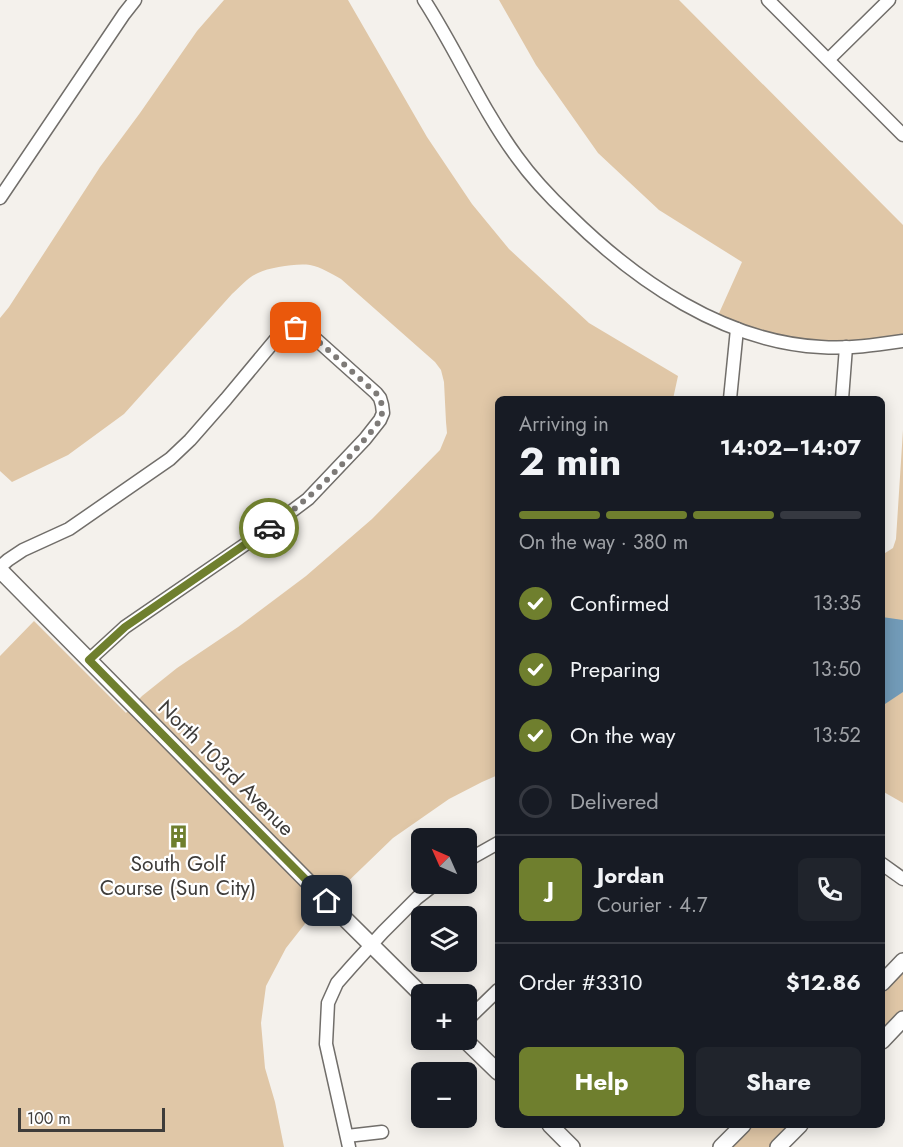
<!DOCTYPE html>
<meta charset="utf-8">
<style>
body{margin:0;font-family:Jost,sans-serif;background:#20242c;color:#f1f3f6;height:100vh;display:flex;flex-direction:column;font-size:22px;white-space:nowrap}
*{box-sizing:border-box;margin:0}
p{font-size:20px;color:#9ea1a6}
.icon{flex:none;width:33px;height:33px;fill:none;stroke:currentColor;stroke-width:2;stroke-linecap:round;stroke-linejoin:round}
.map{position:relative;flex:1;overflow:hidden}
.drawer{position:absolute;left:495px;top:396px;width:390px;height:732px;display:flex;flex-direction:column;background:#171b24;border-radius:9px;box-shadow:0 3px 15px #0003}
.drawer>*{flex:none}
.needle{width:39px;rotate:315deg}
.controls{position:absolute;left:411px;top:828px;display:grid;gap:12px}
.controls a{display:grid;place-items:center;width:66px;height:66px;border-radius:9px;background:#171b24;box-shadow:0 3px 15px #0003;font-size:30px}
.scale{position:absolute;left:18px;bottom:15px;width:147px;box-sizing:border-box;padding-left:6px;border:3px solid #3e3c3a;border-top:0;font-size:16px;line-height:21px;white-space:nowrap;color:#3e3c3a;-webkit-text-stroke:4px #fff;paint-order:stroke}
.pin{position:absolute;display:grid;place-items:center;width:51px;height:51px;color:#fff;margin:-26px;border-radius:12px;box-shadow:0 3px 9px #0006}
.courier{position:absolute;display:grid;place-items:center;width:60px;height:60px;margin:-30px;border:4px solid #6f7f2e;border-radius:50%;background:#fff;color:#222;box-shadow:0 2px 8px #0007}
.head em{font-style:normal;font-weight:700}
.head div{display:flex;flex-direction:column-reverse}
.head{display:flex;align-items:center;justify-content:space-between;height:102px;padding:0 24px}
h1{font-size:39px;font-weight:700;line-height:45px}
.bar{display:grid;grid-template-columns:repeat(4,1fr);gap:9px 6px;align-content:center;height:72px;padding:0 24px}
.bar i{height:8px;border-radius:4px;background:#363941}
.bar .selected{background:#6f7f2e}
.bar p{grid-column:span 4}
.line{display:flex;align-items:center;gap:15px;padding:0 24px;border-top:2px solid #363941}
.line div{flex:1}
.round{display:grid;place-items:center;flex:none;width:63px;height:63px;border-radius:9px;background:#20242c}
ol{padding:0 24px;list-style:none}
li{display:flex;align-items:center;gap:18px;height:66px}
li p{margin-inline-start:auto}
li .icon{padding:6px;border-radius:50%;background:#6f7f2e;color:#fff;stroke-width:4}
li:last-child{color:#9ea1a6}
li i{width:33px;height:33px;border:3px solid #363941;border-radius:50%}
.primary-button{display:flex;gap:12px;margin-top:auto;padding:12px 24px}
.primary-button a{flex:1;height:69px;border-radius:9px;background:#6f7f2e;color:#fff;font-size:24px;font-weight:700;line-height:69px;text-align:center}
.primary-button a+a{background:#20242c;color:#f1f3f6}
.map>svg:first-child{display:block}
.green{fill:#e0c7a7}
.water{fill:#729bb8}
.lines{fill:none;stroke-linecap:round;stroke-linejoin:round}
.minor-casing{stroke:#716e6a;stroke-width:15}
.tertiary-casing{stroke:#716e6a;stroke-width:18}
.minor{stroke:#fff;stroke-width:12}
.tertiary{stroke:#fff;stroke-width:15}
.done{stroke:#7e7b78;stroke-width:6;stroke-dasharray:0 10.8}
.route{stroke:#6f7f2e;stroke-width:8}
.labels{text-anchor:middle;stroke-width:4.5;stroke-linejoin:round;paint-order:stroke}
.street-label{font-size:21px;fill:#3e3c3a;stroke:#fff}
.poi-label{font-size:21px;fill:#3e3c3a;stroke:#fff}
</style>
<div class="map">
<svg width="903" height="1147" viewBox="0 0 903 1147">
<rect width="100%" height="100%" fill="#f4f1ec"/>
<!-- green -->
<g class="green">
<path d="M224,0H348L427,137L472,204L509,249L589,323L678,376L673,399H498V775L482,782L449,799L393,838L308,920L286,948L266,986L261,1023L265,1068L275,1102L284,1147H0V656L34,621L126,713L142,696L177,668L238,627L306,576L372,519L440,450L447,433L446,422L444,382L441,370L435,362L341,279C332,274 321,267 310,265C298,263 270,267 258,273C248,277 240,287 232,294L124,414L68,455L12,482L0,471V318L9,307L100,167L140,113L197,31Z"/>
<path d="M499,0H679L903,225V341L820,347L716,320L742,262L659,210L598,153L536,65Z"/>
<path d="M903,430V803L882,791V555L893,548L896,539Z"/>
<path d="M903,968V1012L882,1034V990Z"/>
<path d="M750,1125H793L771,1147H728Z"/>
</g>
<!-- water -->
<path class="water" d="M882,617L903,620V692L882,706Z"/>
<g class="lines">
<defs>
<g id="minor">
<path d="M424,0C457,51 481,108 517,157C532,178 550,197 569,215C636,281 724,342 821,347C849,349 876,345 903,341"/>
<path d="M768,0L903,135"/>
<path d="M829,59L889,0"/>
<path d="M0,198L124,14L135,0"/>
<path d="M730,399L737,329"/>
<path d="M842,399L846,347"/>
<path d="M0,567L8,560L23,550L69,529L170,459L190,440L226,399L281,333C292,328 299,328 309,333L376,393L380,398L382,405L383,413L380,420L365,439L308,499L272,526L125,627L89,660"/>
<path d="M466,861L498,843"/>
<path d="M882,864L903,879"/>
<path d="M466,1021L498,990"/>
<path d="M347,1136L382,1132"/>
<path d="M349,1147L326,1044L328,1003L337,983L352,966L383,932L417,898L435,884"/>
</g>
<g id="tertiary">
<path d="M0,570L323,897L422,995"/>
<path d="M882,983L903,961"/>
<path d="M465,1040L498,1072"/>
<path d="M882,1041L903,1019"/>
<path d="M550,1125L572,1147"/>
<path d="M721,1147L743,1125"/>
<path d="M778,1147L800,1125"/>
</g>
</defs>
<!-- minor casing -->
<use href="#minor" class="minor-casing"/>
<!-- tertiary casing -->
<use href="#tertiary" class="tertiary-casing"/>
<!-- minor -->
<use href="#minor" class="minor"/>
<!-- tertiary -->
<use href="#tertiary" class="tertiary"/>
</g>
<g class="lines">
<!-- done -->
<path class="done" d="M269,528C309,500 344,465 375,427C384,416 385,405 376,393L309,333L296,328"/>
<!-- route -->
<path class="route" d="M269,528L125,627L89,660L327,901"/>
</g>
<!-- icons -->
<defs>
<symbol id="building-bare" viewBox="-9 -9 18 18"><path d="M-4-6H4V6H1V3H-1V6H-4ZM-2.5-4.3h1.7v1.8h-1.7ZM.8-4.3h1.7v1.8H.8ZM-2.5-1h1.7V.8h-1.7ZM.8-1h1.7V.8H.8Z" fill="#6f7f2e" stroke="#fff" stroke-width="2.5" paint-order="stroke"/></symbol>
</defs>
<g fill-rule="evenodd">
<use href="#building-bare" x="162" y="820" width="33" height="33"/>
</g>
<g class="labels">
<!-- street labels -->
<g class="street-label">
<text transform="translate(226 768) rotate(45)" y="7">North 103rd Avenue</text>
</g>
<!-- poi labels -->
<g class="poi-label">
<text x="178" y="871">South Golf<tspan x="178" dy="24">Course (Sun City)</tspan></text>
</g>
</g>
</svg>
<div class="controls">
<a><svg class="needle" viewBox="-14 -14 28 28"><path d="M0-13l5 13h-10z" fill="#e53935"/><path d="M0 13l5-13h-10z" fill="#9ea1a6"/></svg></a>
<a><svg class="icon" aria-label="layers" viewBox="0 0 24 24"><path d="M12 4l9 5-9 5-9-5zM3 14l9 5 9-5"/></svg></a>
<a>+</a>
<a>−</a>
</div>
<div class="scale">100 m</div>
<div class="pin" style="left:296px;top:328px;background:#ea580c"><svg class="icon" aria-label="bag" viewBox="0 0 24 24"><path d="M5 8h14l-1 12H6zM9 8a3 3 0 0 1 6 0"/></svg></div>
<div class="pin" style="left:327px;top:901px;background:#1f2937"><svg class="icon" aria-label="home" viewBox="0 0 24 24"><path d="M3 11l9-7 9 7M6 9v11h12V9"/></svg></div>
<div class="courier" style="left:269px;top:528px"><svg class="icon" aria-label="car" viewBox="0 0 24 24"><path d="M5 17H2v-5l4-1 3-4h7l3 4 3 1v5h-3M9 17h6M6 11h13"/><circle cx="7" cy="17" r="2"/><circle cx="17" cy="17" r="2"/></svg></div>
<section class="drawer">
<div class="head"><div><h1>2 min</h1><p>Arriving in</p></div><em>14:02–14:07</em></div>
<div class="bar"><i class="selected"></i><i class="selected"></i><i class="selected"></i><i></i><p>On the way · 380 m</p></div>
<ol>
<li><svg class="icon" aria-label="check" viewBox="0 0 24 24"><path d="M5 12l5 5 9-10"/></svg>Confirmed<p>13:35</p></li>
<li><svg class="icon" aria-label="check" viewBox="0 0 24 24"><path d="M5 12l5 5 9-10"/></svg>Preparing<p>13:50</p></li>
<li><svg class="icon" aria-label="check" viewBox="0 0 24 24"><path d="M5 12l5 5 9-10"/></svg>On the way<p>13:52</p></li>
<li><i></i>Delivered</li>
</ol>
<div class="line" style="height:108px"><b class="round" style="background:#6f7f2e;color:#fff">J</b><div><b>Jordan</b><p>Courier · 4.7</p></div><a class="round"><svg class="icon" aria-label="phone" viewBox="0 0 24 24"><path d="M5 4h4l2 5-3 2q2 4 5 5l2-3 5 2v4C11 20 4 13 5 4z"/></svg></a></div>
<div class="line" style="height:78px"><div>Order #3310</div><b>$12.86</b></div>
<div class="primary-button"><a>Help</a><a>Share</a></div>
</section>
</div>
